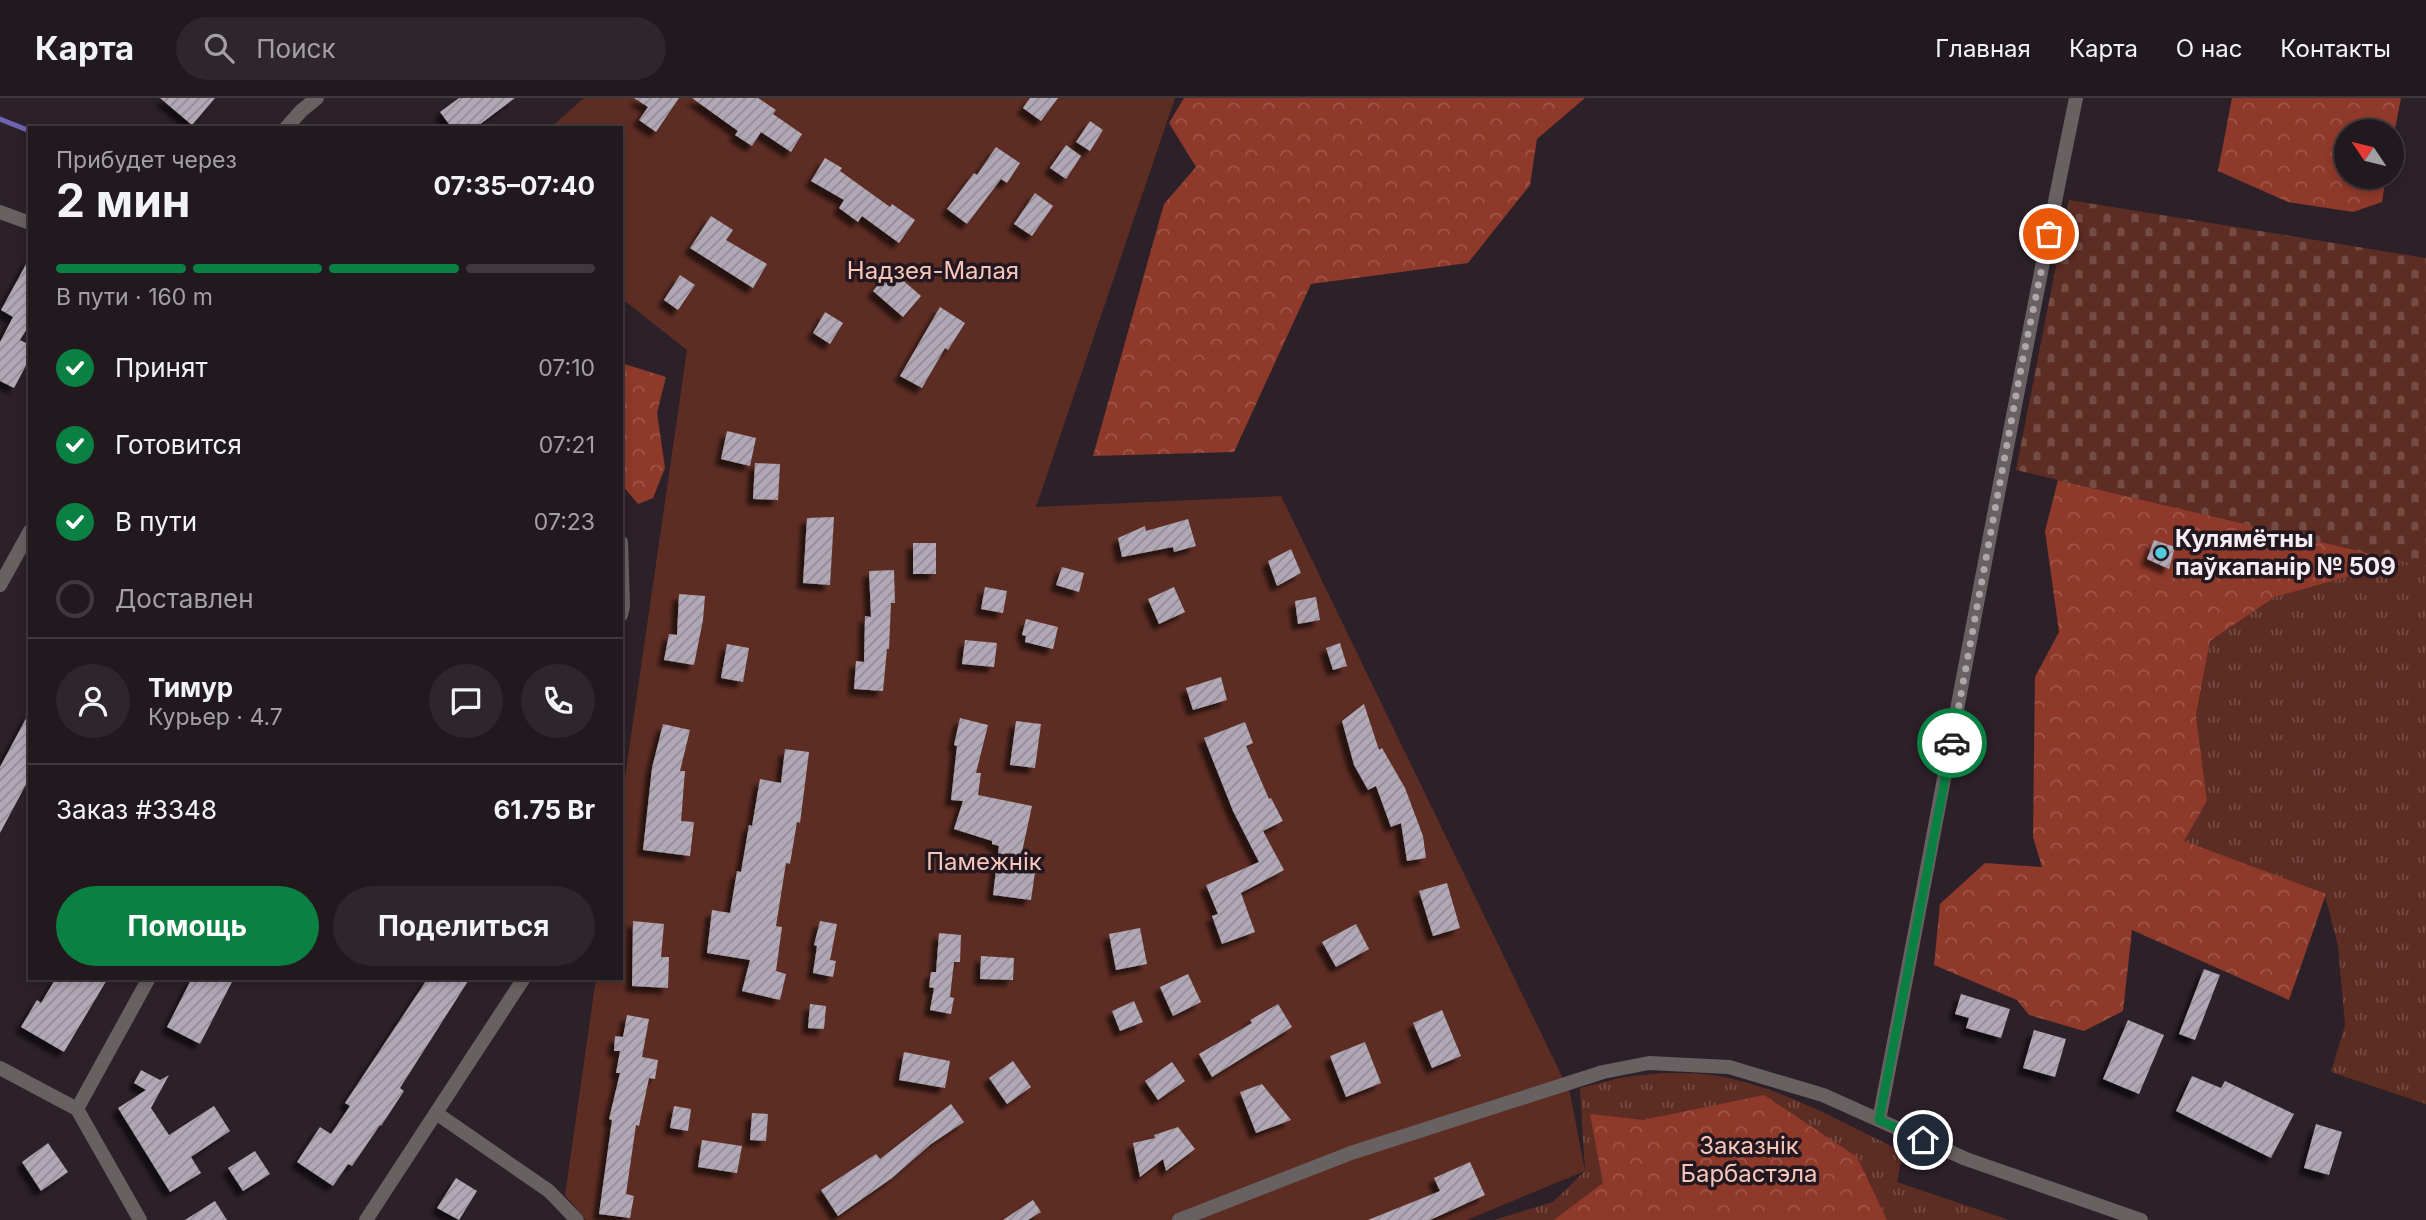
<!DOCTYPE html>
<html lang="ru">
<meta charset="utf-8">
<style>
body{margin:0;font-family:Inter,sans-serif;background:#2e262c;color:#f1f3f6;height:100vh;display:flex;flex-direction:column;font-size:26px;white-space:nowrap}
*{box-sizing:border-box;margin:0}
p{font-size:23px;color:#a2a0a4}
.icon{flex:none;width:38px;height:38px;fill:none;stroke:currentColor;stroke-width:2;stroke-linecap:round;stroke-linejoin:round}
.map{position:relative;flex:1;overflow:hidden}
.details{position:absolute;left:28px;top:28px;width:595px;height:854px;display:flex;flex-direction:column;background:#22191f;border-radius:0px;box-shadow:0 4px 10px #0003,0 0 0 2px #3f383d}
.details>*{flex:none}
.needle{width:46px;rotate:305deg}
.tools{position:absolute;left:2334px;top:21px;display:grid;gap:14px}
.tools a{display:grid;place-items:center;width:70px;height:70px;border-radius:50%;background:#22191f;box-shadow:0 4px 10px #0003,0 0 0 2px #3f383d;font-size:35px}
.pin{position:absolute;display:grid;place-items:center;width:60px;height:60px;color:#fff;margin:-30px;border:4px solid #fff;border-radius:50%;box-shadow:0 2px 7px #0007}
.courier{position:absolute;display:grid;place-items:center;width:70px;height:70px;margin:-35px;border:5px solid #0b8043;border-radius:50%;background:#fff;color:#222;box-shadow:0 2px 9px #0007}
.summary em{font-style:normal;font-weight:700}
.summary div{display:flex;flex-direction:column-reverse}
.summary{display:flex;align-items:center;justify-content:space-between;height:119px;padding:0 28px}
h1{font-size:46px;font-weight:700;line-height:52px}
.bar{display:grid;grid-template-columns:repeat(4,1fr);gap:10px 7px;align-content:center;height:84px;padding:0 28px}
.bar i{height:9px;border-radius:5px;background:#3f383d}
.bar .selected{background:#0b8043}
.bar p{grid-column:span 4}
.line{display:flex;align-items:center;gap:18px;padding:0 28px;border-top:2px solid #3f383d}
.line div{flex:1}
.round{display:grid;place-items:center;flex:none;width:74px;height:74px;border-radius:37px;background:#2e262c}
ol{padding:0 28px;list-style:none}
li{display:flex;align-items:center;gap:21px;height:77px}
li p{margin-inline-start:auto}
li .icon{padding:7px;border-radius:50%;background:#0b8043;color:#fff;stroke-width:4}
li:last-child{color:#a2a0a4}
li i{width:38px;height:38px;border:4px solid #3f383d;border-radius:50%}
.cta{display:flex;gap:14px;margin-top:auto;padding:14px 28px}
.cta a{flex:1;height:80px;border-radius:42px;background:#0b8043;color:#fff;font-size:28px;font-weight:700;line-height:80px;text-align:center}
.cta a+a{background:#2e262c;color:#f1f3f6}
header{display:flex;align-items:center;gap:42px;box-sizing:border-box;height:98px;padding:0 35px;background:#22191f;border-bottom:2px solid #3f383d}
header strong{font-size:33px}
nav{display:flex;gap:38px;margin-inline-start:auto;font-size:24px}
.search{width:490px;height:63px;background:#2e262c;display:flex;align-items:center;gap:18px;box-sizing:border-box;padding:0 24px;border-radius:38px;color:#a2a0a4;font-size:26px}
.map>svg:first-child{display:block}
.grass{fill:url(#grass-tufts)}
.forest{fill:url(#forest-crowns)}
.cemetery{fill:url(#cemetery-stones)}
.garden{fill:#5d2d24}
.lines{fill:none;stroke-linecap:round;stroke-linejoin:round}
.stream{stroke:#6e64b2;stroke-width:5}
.building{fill:url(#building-hatch);filter:url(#shadow)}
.minor{stroke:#686162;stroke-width:14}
.done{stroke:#afa6ac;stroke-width:7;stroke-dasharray:0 12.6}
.route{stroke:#0b8043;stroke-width:9}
.poi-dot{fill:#54cadd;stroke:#23181f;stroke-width:2.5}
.labels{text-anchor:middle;stroke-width:7;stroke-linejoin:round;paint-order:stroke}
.park-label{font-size:24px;fill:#f8c6bb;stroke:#23181f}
.poi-label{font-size:24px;font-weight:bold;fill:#f5edf2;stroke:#23181f;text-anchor:start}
</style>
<header>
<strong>Карта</strong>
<div class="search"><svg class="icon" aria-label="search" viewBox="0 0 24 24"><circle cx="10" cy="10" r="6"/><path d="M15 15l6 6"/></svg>Поиск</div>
<nav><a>Главная</a><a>Карта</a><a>О нас</a><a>Контакты</a></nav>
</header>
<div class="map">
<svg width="2426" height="1122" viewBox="0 0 2426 1122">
<defs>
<pattern id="grass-tufts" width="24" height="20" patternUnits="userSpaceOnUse" patternTransform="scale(1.75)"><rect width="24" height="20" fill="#5d2d24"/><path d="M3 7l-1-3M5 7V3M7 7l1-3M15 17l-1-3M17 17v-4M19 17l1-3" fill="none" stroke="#754c44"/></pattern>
<pattern id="forest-crowns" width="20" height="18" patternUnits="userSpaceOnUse" patternTransform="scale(1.75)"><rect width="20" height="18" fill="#8e392a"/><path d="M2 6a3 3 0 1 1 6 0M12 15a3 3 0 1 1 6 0" fill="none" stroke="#9e5649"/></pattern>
<pattern id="cemetery-stones" width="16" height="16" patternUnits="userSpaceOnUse" patternTransform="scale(1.75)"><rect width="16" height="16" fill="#5d2d24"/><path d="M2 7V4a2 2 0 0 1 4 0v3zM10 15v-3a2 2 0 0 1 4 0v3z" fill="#754c44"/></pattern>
<pattern id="building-hatch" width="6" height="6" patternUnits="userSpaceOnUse" patternTransform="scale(1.75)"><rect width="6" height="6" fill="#b1a8b6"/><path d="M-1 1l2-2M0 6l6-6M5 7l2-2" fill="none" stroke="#928b95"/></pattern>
<filter id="shadow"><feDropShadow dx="-6" dy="6" stdDeviation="2" flood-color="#0009"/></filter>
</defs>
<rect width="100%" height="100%" fill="#2d2129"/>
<!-- grass -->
<g class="grass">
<path d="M2404,463L2426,469V1006L2331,974L2345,927L2338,848L2325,797L2183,743L2207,703L2196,617L2210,543L2275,499Z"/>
<path d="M1663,975C1679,975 1696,975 1712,977C1779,987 1843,1025 1903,1054L1897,1084L2009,1122H1494L1553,1104L1585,1073L1580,990L1624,979Z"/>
</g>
<!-- forest -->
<g class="forest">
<path d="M1184,0H1585L1537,41L1530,87L1468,165L1311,186L1234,354L1093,358L1164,106L1196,69L1169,25Z"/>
<path d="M2232,0H2401L2392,47V33H2347V79H2386L2382,104L2353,114L2288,104L2218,73Z"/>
<path d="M621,265L666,279L657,315L665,370L653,400L638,406L621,386Z"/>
<path d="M2058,382L2404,463L2275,499L2210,543L2196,617L2207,703L2184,743L2326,796L2289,902L2132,832L2123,913L2084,933L2029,917L2017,902L1934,867L1940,806L1985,765L2042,769L2033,739L2035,579L2059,534L2045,433Z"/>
<path d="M1764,997L1857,1059L1887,1122H1554L1603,1085L1590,1016L1643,1022Z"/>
</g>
<!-- cemetery -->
<path class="cemetery" d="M2069,102L2426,160V469L2016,372Z"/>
<!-- garden -->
<path class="garden" d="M584,0H1175L1036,409L1281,398L1570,995L1585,1073L1467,1122H586L565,1097L596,880H621V707L687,252L621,200V30H550Z"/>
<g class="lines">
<!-- stream -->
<path class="stream" d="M0,21L30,33"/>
</g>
<!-- building -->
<g class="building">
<path d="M160,0H215L192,27Z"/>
<path d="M459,0H515L475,30H452L440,14Z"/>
<path d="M634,0H679L656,34L639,22L648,9Z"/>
<path d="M692,0H758L776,12L773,16L802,36L791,54L761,34L752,48L735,37L738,33Z"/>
<path d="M1030,0H1058L1041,23L1023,10Z"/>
<path d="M1090,23L1103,32L1090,53L1076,44Z"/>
<path d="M1066,47L1081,58L1066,81L1050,70Z"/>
<path d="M996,49L1020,65L1007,85L1001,81L967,126L947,111L974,75L977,77Z"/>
<path d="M825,60L842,70L840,73L890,109L892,106L915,122L899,145L862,118L858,124L839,110L844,102L811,83Z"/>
<path d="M1035,95L1053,108L1032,138L1014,126Z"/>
<path d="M711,118L733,132L726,142L767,166L753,190L690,150Z"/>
<path d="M30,159V226L20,242L30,247V260L14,290L0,283V244L13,219L1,212Z"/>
<path d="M891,172L921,198L903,219L873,193Z"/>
<path d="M680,177L695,187L678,212L664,202Z"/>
<path d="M940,209L965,225L948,252L945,250L922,290L900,278Z"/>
<path d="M825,214L843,225L830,246L813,235Z"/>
<path d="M727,333L756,340L750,368L721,361Z"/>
<path d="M755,365L780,366L778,402L753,401Z"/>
<path d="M834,419L830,487L803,485L807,420Z"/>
<path d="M1188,421L1196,448L1174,454L1173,449L1122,459L1118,440L1145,428L1146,433Z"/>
<path d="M2154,442L2175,449L2169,471L2147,461Z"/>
<rect x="913" y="445" width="23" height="31"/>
<path d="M1291,451L1301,475L1277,488L1268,463Z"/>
<path d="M1062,469L1084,475L1079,494L1056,487Z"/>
<path d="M894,472L895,505H891L889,551H887L883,593L854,591L856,563L864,564L865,518L871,519L869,473Z"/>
<path d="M985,489L1007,493L1003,515L981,511Z"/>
<path d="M1174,489L1185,514L1159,526L1148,501Z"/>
<path d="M679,496L705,498L703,522L694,567L664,562L669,536L677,537Z"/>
<path d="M1316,499L1320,522L1298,526L1295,503Z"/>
<path d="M1026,521L1058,529L1053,551L1025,544L1026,538L1022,537Z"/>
<path d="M965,542L997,545L994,569L962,566Z"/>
<path d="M1340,545L1347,568L1333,572L1326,550Z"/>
<path d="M727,546L749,550L743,584L721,580Z"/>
<path d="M1221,579L1227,602L1193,612L1186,590Z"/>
<path d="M1364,606L1379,652L1382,650L1405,690L1423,738L1426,760L1407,763L1401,725L1391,729L1376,688L1368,692L1354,667L1342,623Z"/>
<path d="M30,613V679L0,735V669Z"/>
<path d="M960,620L988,627L976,675H981L978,697L1032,708L1018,772L1035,774L1031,802L993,797L999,748L992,746V743L954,731L963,703L951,702L957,648L954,647Z"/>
<path d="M1016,623L1041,626L1035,670L1010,667Z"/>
<path d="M1245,624L1253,645L1246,648L1269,701L1271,700L1283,723L1263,733L1284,772L1241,795L1255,834L1222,846L1212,818L1218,816L1206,787L1259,764L1233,713L1204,640Z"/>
<path d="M663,626L690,632L680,673H685L681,723L694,724L690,758L643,752L652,670Z"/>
<path d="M785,651L809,654L800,725L797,724L790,766L786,765L776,828L782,829L776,873L786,876L780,902L742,893L750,862L707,855L712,812L730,815L737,773L741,774L749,727L752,728L760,681L781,685Z"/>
<path d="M1447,785L1460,830L1433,838L1419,793Z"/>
<path d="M633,823L664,826L661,859H669L668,890L632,888Z"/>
<path d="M820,823L837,826L830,862L836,863L833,879L813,875L817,848L814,847Z"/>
<path d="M1356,826L1369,851L1336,869L1322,844Z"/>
<path d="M1140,830L1147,866L1116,872L1109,836Z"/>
<path d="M939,835L961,837L960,864H954L950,899L954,900L951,916L930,912L934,890L929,889L931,874H936Z"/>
<path d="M981,858L1014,860L1013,882L980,881Z"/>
<path d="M2204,871L2220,877L2195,942L2179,936Z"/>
<path d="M1188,876L1201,904L1173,918L1160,889Z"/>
<path d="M56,880H108L64,954L21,929L37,902L41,905Z"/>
<path d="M192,880H234L200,946L167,929Z"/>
<path d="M428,880H470L400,990L404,993L381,1028L380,1027L352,1068L348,1066L333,1088L297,1064L320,1029L331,1036L350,1008L345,1005Z"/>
<path d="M1961,896L2010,911L2001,940L1966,930L1969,920L1955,916Z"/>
<path d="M1134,903L1143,924L1120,933L1112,913Z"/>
<path d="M810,906L826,908L824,931L808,930Z"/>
<path d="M1278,906L1292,929L1212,979L1199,956L1252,925L1250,922Z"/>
<path d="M1442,912L1461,958L1432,970L1413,925Z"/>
<path d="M627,917L649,921L642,959L658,962L655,981L649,980L639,1028L636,1027L626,1096L634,1098L630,1120L599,1116L612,1022L609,1021L620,975H616L620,953H614L615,938L623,939Z"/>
<path d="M2128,922L2164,937L2139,996L2103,981Z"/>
<path d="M2034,932L2066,941L2055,979L2023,970Z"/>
<path d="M1365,944L1381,985L1346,999L1330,958Z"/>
<path d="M904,954L950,963L945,990L899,982Z"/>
<path d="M1013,963L1031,989L1007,1006L989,980Z"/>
<path d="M1172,964L1185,983L1158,1002L1145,983Z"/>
<path d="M141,972L160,982L169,977L151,1010L169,1037L214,1008L230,1033L191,1059L201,1075L170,1094L118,1010L146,992L134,985Z"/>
<path d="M2192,978L2221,990L2225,983L2294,1016L2271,1060L2176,1013Z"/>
<path d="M1262,986L1291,1022L1256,1035L1240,994Z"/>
<path d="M951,1006L964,1024L931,1046L892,1080L838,1118L821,1092L876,1056L880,1061Z"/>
<path d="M674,1008L691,1011L688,1033L670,1030Z"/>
<path d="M752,1015L768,1016L766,1043L750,1042Z"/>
<path d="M2316,1026L2342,1034L2329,1077L2304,1070Z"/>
<path d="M1178,1029L1195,1051L1166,1073L1163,1061L1140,1079L1133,1045L1155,1040L1154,1037Z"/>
<path d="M702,1042L742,1048L737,1075L698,1069Z"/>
<path d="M48,1045L68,1074L41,1093L22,1064Z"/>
<path d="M255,1053L270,1076L243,1093L228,1070Z"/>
<path d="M1470,1064L1485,1097L1430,1122H1368L1440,1093L1434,1080Z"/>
<path d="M456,1080L477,1093L459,1122L437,1110Z"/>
<path d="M1033,1102L1041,1114L1028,1122H1003Z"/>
<path d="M215,1103L227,1122H185Z"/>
</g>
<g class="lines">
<!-- minor -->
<g class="minor">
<path d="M286,30L301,13L317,0"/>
<path d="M0,114L30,125"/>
<path d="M621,444L623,508L621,517"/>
<path d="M0,487L30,433"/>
<path d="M0,970L77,1011L140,1122"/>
<path d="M77,1011L149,880"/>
<path d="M436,1015L549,1093L577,1122"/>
<path d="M1879,1022C1945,682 2006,340 2076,0"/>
<path d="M366,1122L524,880"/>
<path d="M1179,1122L1351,1055L1603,974L1649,965L1729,969L1823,997L1966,1061L2141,1122"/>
</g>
</g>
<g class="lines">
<!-- done -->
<path class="done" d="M1952,645L2022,265L2049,136"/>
<!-- route -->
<path class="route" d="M1923,1042L1879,1022L1952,645"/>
</g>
<!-- markers -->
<circle class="poi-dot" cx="2161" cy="455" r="7"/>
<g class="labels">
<!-- park labels -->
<g class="park-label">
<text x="933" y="181">Надзея-Малая</text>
<text x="984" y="772">Памежнік</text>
<text x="1749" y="1056">Заказнік<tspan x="1749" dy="28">Барбастэла</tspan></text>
</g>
<!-- poi labels -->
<g class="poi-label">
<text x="2175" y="449">Кулямётны<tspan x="2175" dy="28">паўкапанір № 509</tspan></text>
</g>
</g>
</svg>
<div class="tools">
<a><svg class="needle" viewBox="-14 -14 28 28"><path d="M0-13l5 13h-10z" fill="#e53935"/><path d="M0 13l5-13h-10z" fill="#a2a0a4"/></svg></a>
</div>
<div class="pin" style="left:2049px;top:136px;background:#ea580c"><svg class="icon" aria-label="bag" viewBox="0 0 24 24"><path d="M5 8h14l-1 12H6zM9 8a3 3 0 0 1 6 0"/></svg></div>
<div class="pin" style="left:1923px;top:1042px;background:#1f2937"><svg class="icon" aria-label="home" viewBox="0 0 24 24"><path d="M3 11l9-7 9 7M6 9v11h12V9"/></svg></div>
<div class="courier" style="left:1952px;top:645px"><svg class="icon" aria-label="car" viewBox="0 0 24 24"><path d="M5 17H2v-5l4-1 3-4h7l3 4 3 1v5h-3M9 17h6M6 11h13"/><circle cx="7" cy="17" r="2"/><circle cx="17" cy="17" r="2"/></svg></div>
<section class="details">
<div class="summary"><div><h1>2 мин</h1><p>Прибудет через</p></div><em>07:35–07:40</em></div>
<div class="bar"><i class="selected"></i><i class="selected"></i><i class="selected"></i><i></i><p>В пути · 160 m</p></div>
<ol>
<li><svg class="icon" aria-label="check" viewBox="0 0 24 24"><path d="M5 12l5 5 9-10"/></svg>Принят<p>07:10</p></li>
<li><svg class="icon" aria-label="check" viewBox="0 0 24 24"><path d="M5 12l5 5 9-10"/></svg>Готовится<p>07:21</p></li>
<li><svg class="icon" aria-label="check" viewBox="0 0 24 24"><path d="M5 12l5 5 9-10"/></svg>В пути<p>07:23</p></li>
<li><i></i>Доставлен</li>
</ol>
<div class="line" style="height:126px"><a class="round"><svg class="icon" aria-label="person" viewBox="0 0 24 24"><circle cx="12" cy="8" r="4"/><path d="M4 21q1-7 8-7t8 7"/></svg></a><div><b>Тимур</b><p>Курьер · 4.7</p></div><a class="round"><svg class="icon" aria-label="chat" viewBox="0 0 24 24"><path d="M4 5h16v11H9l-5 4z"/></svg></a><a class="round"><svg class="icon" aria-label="phone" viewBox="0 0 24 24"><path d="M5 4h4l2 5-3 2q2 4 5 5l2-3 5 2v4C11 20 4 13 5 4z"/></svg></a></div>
<div class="line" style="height:91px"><div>Заказ #3348</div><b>61.75 Br</b></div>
<div class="cta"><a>Помощь</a><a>Поделиться</a></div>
</section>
</div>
